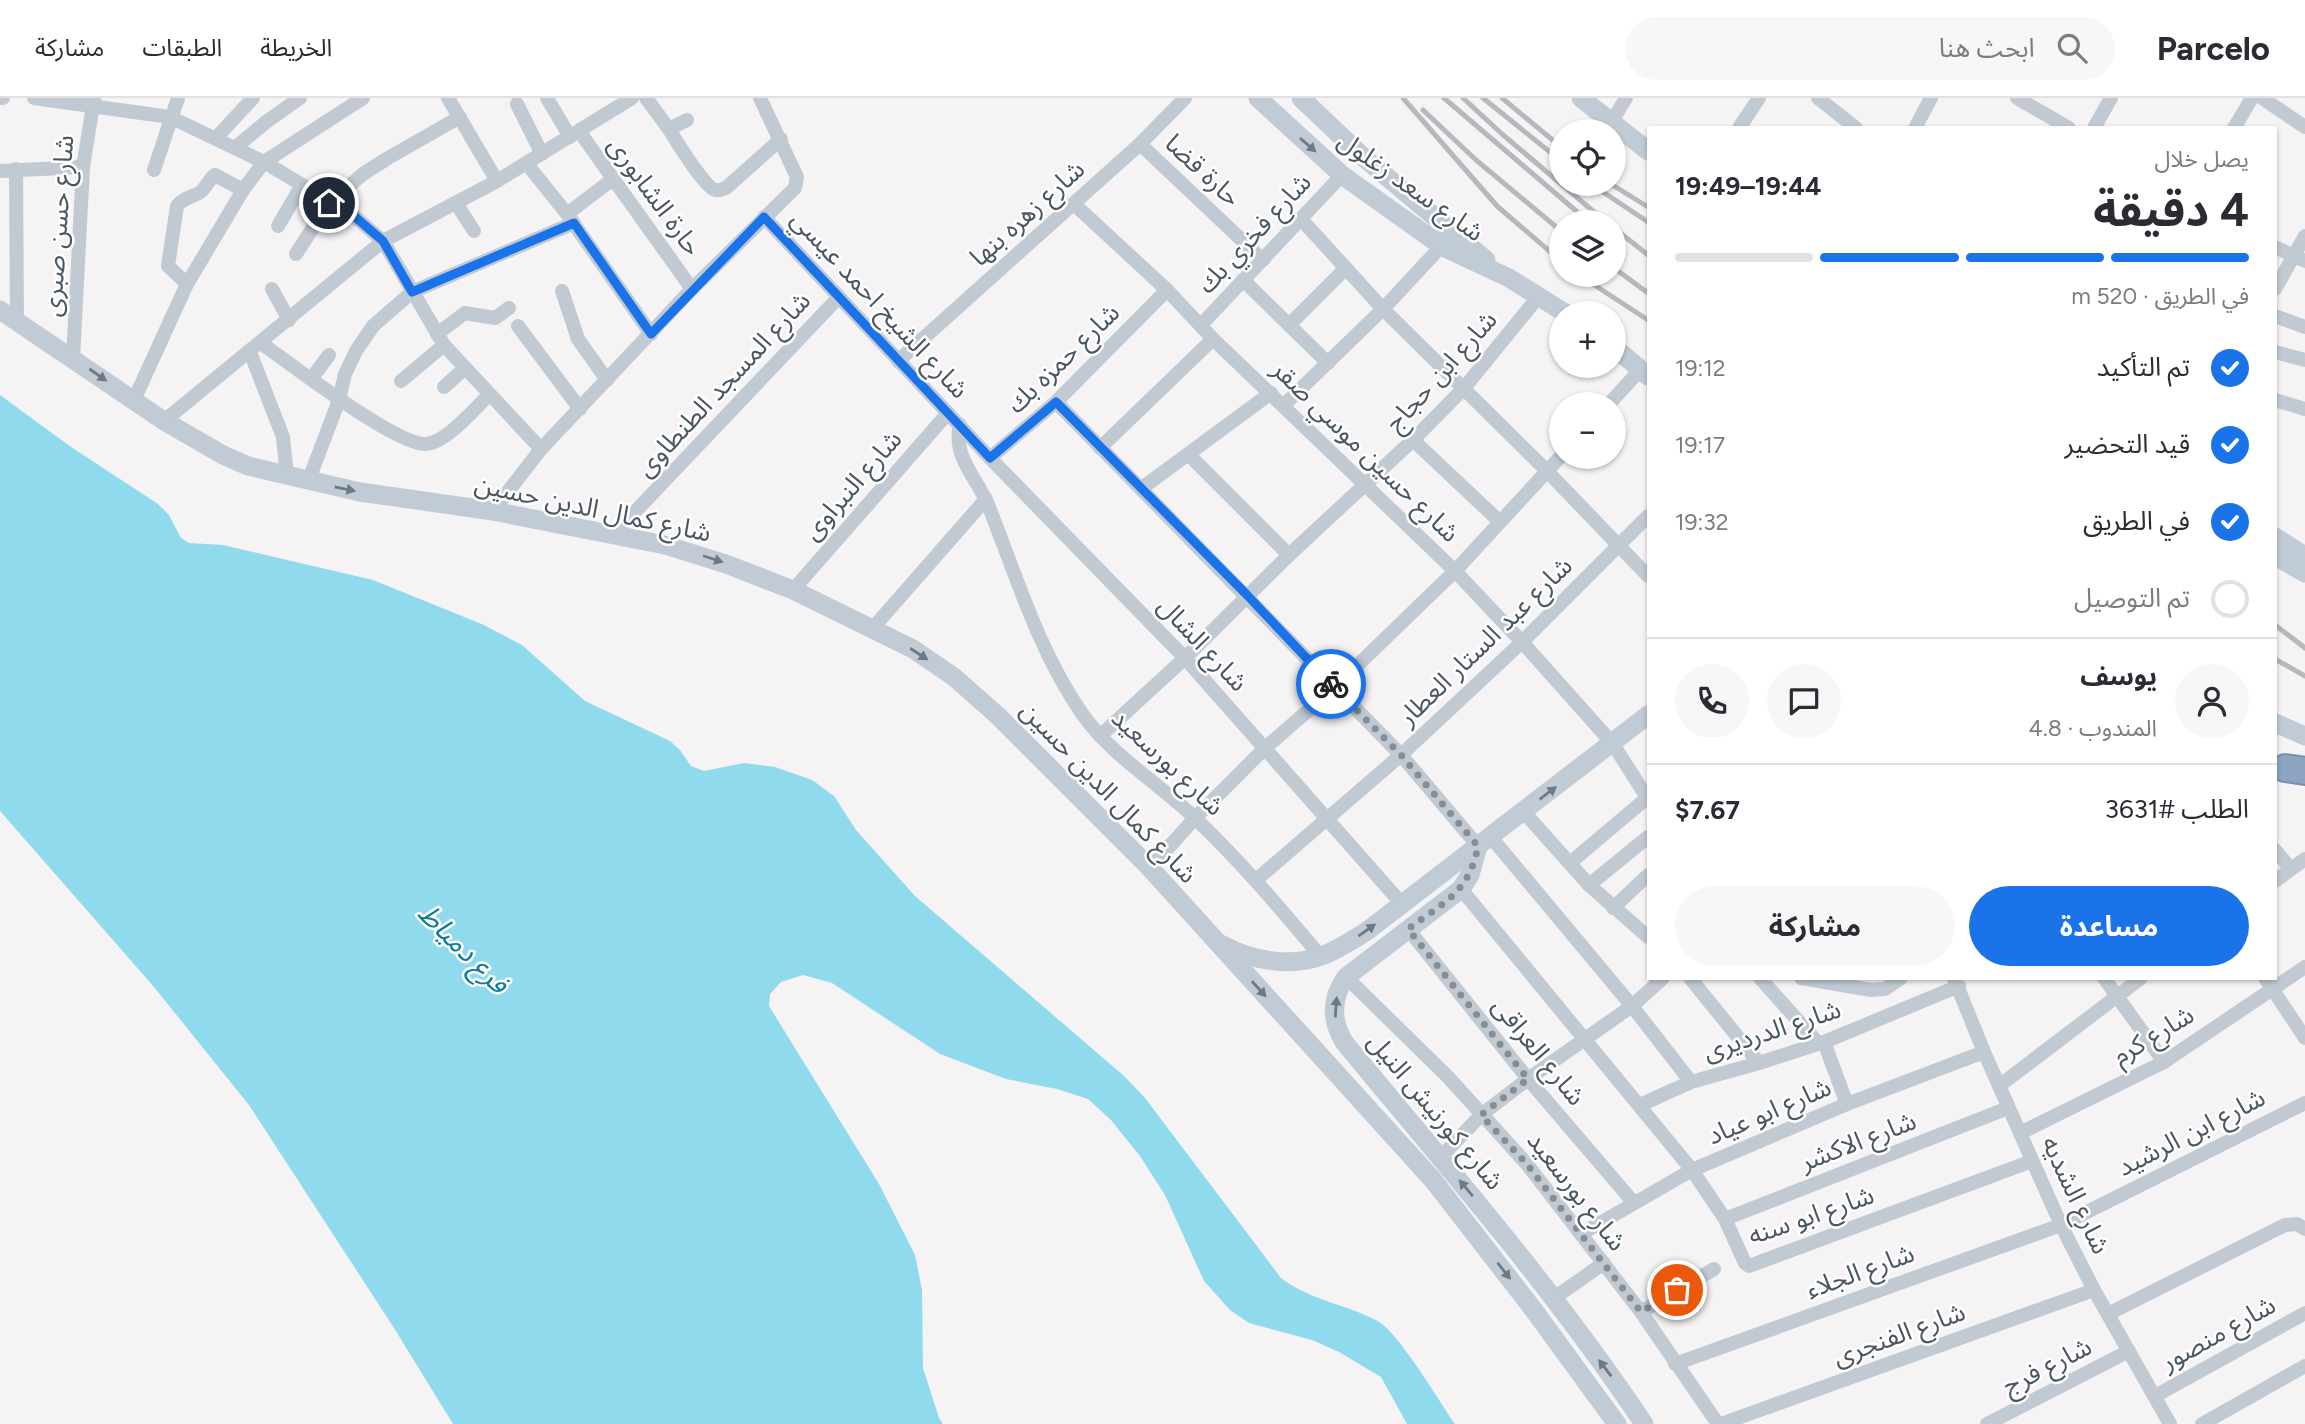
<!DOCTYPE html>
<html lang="ar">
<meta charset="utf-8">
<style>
body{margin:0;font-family:Figtree,"Noto Sans Arabic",sans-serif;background:#f7f7f7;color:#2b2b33;direction:rtl;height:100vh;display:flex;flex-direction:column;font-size:26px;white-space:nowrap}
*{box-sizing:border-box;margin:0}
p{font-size:23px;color:#7c7c81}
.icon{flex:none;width:38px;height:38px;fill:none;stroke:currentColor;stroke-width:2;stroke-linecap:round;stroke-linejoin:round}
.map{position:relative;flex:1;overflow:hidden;direction:ltr}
.details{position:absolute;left:1647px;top:28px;width:630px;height:854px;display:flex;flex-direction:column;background:#fff;border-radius:0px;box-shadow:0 2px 5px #0004;direction:rtl}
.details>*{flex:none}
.controls{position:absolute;left:1549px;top:21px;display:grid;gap:14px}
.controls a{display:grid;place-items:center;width:77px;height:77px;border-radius:50%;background:#fff;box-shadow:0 2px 5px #0004;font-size:35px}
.pin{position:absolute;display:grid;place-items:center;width:60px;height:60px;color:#fff;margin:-30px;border:4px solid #fff;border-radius:50%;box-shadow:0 2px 7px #0007}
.courier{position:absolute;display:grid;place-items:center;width:70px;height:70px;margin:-35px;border:5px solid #1a73e8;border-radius:50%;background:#fff;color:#222;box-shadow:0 2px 9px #0007}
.headline em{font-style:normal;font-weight:700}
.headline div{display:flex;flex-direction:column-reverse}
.headline{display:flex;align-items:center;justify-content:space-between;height:119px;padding:0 28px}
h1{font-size:46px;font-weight:700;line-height:52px}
.bar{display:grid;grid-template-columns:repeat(4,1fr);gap:10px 7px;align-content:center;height:84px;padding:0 28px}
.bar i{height:9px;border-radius:5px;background:#e1e1e2}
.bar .selected{background:#1a73e8}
.bar p{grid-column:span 4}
.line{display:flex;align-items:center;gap:18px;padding:0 28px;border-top:2px solid #e1e1e2}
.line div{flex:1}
.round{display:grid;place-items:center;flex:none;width:74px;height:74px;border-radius:37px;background:#f7f7f7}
ol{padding:0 28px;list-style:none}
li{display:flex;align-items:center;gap:21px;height:77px}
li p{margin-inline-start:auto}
li .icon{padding:7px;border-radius:50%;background:#1a73e8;color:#fff;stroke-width:4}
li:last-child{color:#7c7c81}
li i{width:38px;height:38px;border:4px solid #e1e1e2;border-radius:50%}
.action{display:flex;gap:14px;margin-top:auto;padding:14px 28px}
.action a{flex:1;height:80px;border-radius:42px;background:#1a73e8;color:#fff;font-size:28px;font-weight:700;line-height:80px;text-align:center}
.action a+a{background:#f7f7f7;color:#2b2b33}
header{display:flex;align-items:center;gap:42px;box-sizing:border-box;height:98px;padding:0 35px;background:#fff;border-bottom:2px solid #e1e1e2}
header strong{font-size:33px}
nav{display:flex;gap:38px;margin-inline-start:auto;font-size:24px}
.search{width:490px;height:63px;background:#f7f7f7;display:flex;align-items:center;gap:18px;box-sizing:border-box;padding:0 24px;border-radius:38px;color:#7c7c81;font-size:26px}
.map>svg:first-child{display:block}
.water{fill:#90daee}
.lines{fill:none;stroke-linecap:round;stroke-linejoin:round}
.highway-casing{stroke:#7690ad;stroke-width:30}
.street{stroke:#c1cad2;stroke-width:14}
.secondary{stroke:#c1cbd6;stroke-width:19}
.highway{stroke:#8ba5c1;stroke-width:26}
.rail{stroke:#b5b8bd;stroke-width:5}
.oneway{fill:#6e7984}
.done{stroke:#868d94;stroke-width:7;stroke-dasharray:0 12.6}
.route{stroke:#1a73e8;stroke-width:9}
.labels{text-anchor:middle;stroke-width:5;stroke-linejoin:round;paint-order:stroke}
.street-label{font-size:26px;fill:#4a5661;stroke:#fff}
.water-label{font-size:28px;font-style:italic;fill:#0c7c9b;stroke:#fff}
</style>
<header>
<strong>Parcelo</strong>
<div class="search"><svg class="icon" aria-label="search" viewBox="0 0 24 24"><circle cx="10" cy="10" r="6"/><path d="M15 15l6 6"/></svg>ابحث هنا</div>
<nav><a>الخريطة</a><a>الطبقات</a><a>مشاركة</a></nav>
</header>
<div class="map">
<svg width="2305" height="1326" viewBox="0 0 2305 1326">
<rect width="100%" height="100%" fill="#f5f3f3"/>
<!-- water -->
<path class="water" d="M0,297L71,349L158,406L169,417L181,440L189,445L223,447L373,482L484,527L522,547L585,603L670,643L680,652L691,668L704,673L744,665L775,669L812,682L834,698L856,732L915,798L1124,978L1145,1000L1281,1180C1310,1202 1344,1206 1376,1222C1398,1233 1439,1303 1455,1326H1407L1381,1279L1339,1254L1312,1242L1249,1225L1230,1212L1204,1183L1165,1097L1140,1058L1111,1022L1088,1001L1057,991L1006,981L940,956L832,885L803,877L781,884L770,896L769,908L879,1086L915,1157L922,1192L923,1270L939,1320L943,1326H453L394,1230L249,1007L154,889L0,713Z"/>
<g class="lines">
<defs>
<path id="highway" d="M2285,670L2305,673"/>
</defs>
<!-- highway casing -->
<use href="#highway" class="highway-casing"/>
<!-- street -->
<g class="street">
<path d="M0,0H3"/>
<path d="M34,0L170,19L264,64L354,118L383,143L444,247L541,351"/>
<path d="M448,0L497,83"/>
<path d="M547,0L570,39"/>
<path d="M646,0L669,31L687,22"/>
<path d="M1818,0L1856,30"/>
<path d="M2017,0L2069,30"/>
<path d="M2262,0L2305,29"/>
<path d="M517,6L542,56"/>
<path d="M1611,25L1626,0"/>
<path d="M1739,30L1759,0"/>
<path d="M1915,30L1931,0"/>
<path d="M2094,30L2111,0"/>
<path d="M2234,30L2252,0"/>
<path d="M669,31C676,43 704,88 715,92C720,93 722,91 726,90L781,41"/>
<path d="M579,33L692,191"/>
<path d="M217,39L253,0"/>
<path d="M1140,46L1263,162"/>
<path d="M236,49L266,24L300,0"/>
<path d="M527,66L567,116L651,236"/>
<path d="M16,71L17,224"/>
<path d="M154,72L178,0"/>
<path d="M0,73L83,69"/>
<path d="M456,105L474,133"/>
<path d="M1074,106L1167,192L1213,241L1455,473L1522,544L1613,646L1648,701"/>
<path d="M567,116L613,81"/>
<path d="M764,119L990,360L1185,560L1402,806"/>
<path d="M1301,121L1383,211L1547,373L1648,478"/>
<path d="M278,128L302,87"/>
<path d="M2275,149L2305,163"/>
<path d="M296,156L329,105L363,76L388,60L460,19"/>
<path d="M1243,182L1328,265"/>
<path d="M187,186L168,168L177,108C183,100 190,100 199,95C206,91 208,82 215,77L243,92"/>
<path d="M272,191L289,222"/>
<path d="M2275,191L2305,138"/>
<path d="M562,193L578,241L607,282"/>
<path d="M2275,218L2305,229"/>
<path d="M1201,227L1342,77"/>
<path d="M1289,227L1346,170"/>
<path d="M518,228L580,311"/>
<path d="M437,236L465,215L495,220L509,210"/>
<path d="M261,245C289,265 397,348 426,346C446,345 474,311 489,297"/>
<path d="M250,254L283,339L287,378"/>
<path d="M2275,254L2305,262"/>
<path d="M73,260L83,69L94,1"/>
<path d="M898,263L1140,46L1185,0"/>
<path d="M311,281L329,257"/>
<path d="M401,283L444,247"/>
<path d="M444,289L465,270"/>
<path d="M134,302L187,186L243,92L264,64L363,0"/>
<path d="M2275,302L2305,311"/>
<path d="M1056,304L1401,657L1478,748"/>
<path d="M1609,306L1641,271"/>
<path d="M1284,307L1383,211L1448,141"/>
<path d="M164,323L383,143L497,83L632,0"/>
<path d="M960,327C952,359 978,381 989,409C1017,480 1039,554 1083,617C1112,658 1160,686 1196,721C1241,764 1281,811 1321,859"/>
<path d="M1413,342L1499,423"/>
<path d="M1100,350L1213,241"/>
<path d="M1188,356L1289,457"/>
<path d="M990,360L1056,304L1167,192"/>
<path d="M308,384L339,302L345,276L356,253L373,228L412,194L574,125"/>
<path d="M1142,390L1271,295"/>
<path d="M493,413L541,351L692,191L795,90L797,79L760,0"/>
<path d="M614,436L839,199"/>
<path d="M793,492L948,315"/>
<path d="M872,531L986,401"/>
<path d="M1100,638L1185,560L1289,457L1413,342L1464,290L1539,198"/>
<path d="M1523,713L1589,787L1648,839"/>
<path d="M1490,738L1632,908L1691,984"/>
<path d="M2275,752L2291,771"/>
<path d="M1570,765L1648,699"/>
<path d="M1150,770L1195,720L1265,650L1334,590L1455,473L1561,358"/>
<path d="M1256,782L1401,657L1522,544L1648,418"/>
<path d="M2275,783L2305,761"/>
<path d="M1589,787L1648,739"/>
<path d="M1461,791L1692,1072L1725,1121L1745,1165L1749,1168L2032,1063"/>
<path d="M1613,810L1648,777"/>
<path d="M1408,831L1528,981L1634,1105"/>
<path d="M1346,879L1448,979L1526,1065L1641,1214L1718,1326"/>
<path d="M1690,880L1759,965"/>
<path d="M1760,880L1818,945"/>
<path d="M1801,880L1871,892L1885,891L1901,880"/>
<path d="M1954,880L1984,954L2061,1127L2094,1192L2170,1326"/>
<path d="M2104,880L2164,964"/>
<path d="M2265,880L2305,940"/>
<path d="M1824,944L1847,1006"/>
<path d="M1999,988L2141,880"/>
<path d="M1640,1007L1691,984L1759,965L1824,944L1959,888"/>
<path d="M2020,1035L2164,964L2305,869"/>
<path d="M1440,1060L1481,1017L1528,981L1632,908L1663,880"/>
<path d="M1725,1121L2008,1010"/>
<path d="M1581,1136L1692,1072L1847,1006L1984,954"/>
<path d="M1554,1200L1604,1165"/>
<path d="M1641,1214L1714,1171"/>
<path d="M2108,1216L2285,1127L2297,1126L2305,1131"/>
<path d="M1675,1266L2061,1127L2305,1005"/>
<path d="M2155,1298L2305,1215"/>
<path d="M1721,1326L2094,1192"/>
<path d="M1987,1326L2129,1253"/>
<path d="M2202,1326L2305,1268"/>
</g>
<!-- secondary -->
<g class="secondary">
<path d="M1258,0L1342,77L1443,149L1509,180L1565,215"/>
<path d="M1301,0L1362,58L1486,162"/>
<path d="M1581,0L1648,53"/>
<path d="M0,212L164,323L223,357L248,368L360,394L493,413L665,447L726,466L793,492L913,551L954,579L997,617L1150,770L1433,1082L1533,1211L1617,1326"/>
<path d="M1614,249L1648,278"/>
<path d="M2275,439L2305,458"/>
<path d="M2275,458L2305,475"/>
<path d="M2275,625L2305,638"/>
<path d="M1478,748L1470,777L1461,791L1346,879C1331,900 1331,922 1344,944C1447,1069 1554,1191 1644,1326"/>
<path d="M1223,847C1252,863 1292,870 1324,857C1339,851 1353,842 1367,833L1648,617"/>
</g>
<!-- highway -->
<use href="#highway" class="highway"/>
<!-- rail -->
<g class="rail">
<path d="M1403,0L1497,108L1561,163"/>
<path d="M1444,0L1589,124"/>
<path d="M1463,0L1502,36L1606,124"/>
<path d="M1483,0L1561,63"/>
<path d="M1502,0L1561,49"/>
<path d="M1423,12L1476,62L1561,133"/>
<path d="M1591,86L1648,124"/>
<path d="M1611,86L1648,109"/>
<path d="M1614,130L1648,157"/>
<path d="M1614,170L1648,195"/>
<path d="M1579,177L1648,222"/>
<path d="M2275,527L2305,550"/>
<path d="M2275,561L2305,578"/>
</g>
</g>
<!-- one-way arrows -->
<defs><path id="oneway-solid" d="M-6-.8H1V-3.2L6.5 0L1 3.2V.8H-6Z" transform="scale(1.75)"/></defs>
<g class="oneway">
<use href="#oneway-solid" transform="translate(1308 47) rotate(41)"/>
<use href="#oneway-solid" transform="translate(98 277) rotate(35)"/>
<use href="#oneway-solid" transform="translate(345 391) rotate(11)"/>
<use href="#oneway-solid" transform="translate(713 461) rotate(18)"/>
<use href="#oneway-solid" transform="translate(919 556) rotate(33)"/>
<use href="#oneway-solid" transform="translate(1548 695) rotate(-37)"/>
<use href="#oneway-solid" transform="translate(1367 832) rotate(-35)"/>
<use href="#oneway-solid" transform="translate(1259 891) rotate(48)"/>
<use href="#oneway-solid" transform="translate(1336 909) rotate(-86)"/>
<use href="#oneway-solid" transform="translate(1466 1090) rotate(-130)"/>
<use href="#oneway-solid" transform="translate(1504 1173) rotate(52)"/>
<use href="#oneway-solid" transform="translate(1605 1270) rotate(-127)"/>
</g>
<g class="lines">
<!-- done -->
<path class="done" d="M1331,586L1401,657L1478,748C1469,795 1444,804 1408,831L1528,981L1481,1017L1526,1065L1641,1214L1677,1192"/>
<!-- route -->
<path class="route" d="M329,105L354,118L383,143L412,194L574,125L651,236L764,119L990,360L1056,304L1248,498L1331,586"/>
</g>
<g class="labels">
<!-- street labels -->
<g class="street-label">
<text transform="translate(1203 72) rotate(43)" y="9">حارة قضا</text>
<text transform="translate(1411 88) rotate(35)" y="9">شارع سعد زغلول</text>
<text transform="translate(655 98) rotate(54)" y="9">حارة الشابورى</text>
<text transform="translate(1027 115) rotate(-42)" y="9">شارع زهره بنها</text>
<text transform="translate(58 128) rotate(-86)" y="9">شارع حسن صبرى</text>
<text transform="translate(1254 135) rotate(-47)" y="9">شارع فخري بك</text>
<text transform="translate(880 206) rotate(47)" y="9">شارع الشيخ احمد عيسي</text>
<text transform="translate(1063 260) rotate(-44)" y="9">شارع حمزه بك</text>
<text transform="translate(1441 273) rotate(-48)" y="9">شارع ابن حجاج</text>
<text transform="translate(723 286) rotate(-47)" y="9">شارع المسجد الطنطاوى</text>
<text transform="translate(1366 353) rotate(44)" y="9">شارع حسين موسي صقر</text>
<text transform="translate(852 387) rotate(-49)" y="9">شارع النبراوى</text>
<text transform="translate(593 410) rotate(12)" y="9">شارع كمال الدين حسين</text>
<text transform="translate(1485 543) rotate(-44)" y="9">شارع عبد الستار العطار</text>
<text transform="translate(1203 546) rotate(47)" y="9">شارع الشال</text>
<text transform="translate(1168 664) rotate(43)" y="9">شارع بورسعيد</text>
<text transform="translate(1109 694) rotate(46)" y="9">شارع كمال الدين حسين</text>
<text transform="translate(1772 932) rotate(-18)" y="9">شارع الدرديرى</text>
<text transform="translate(2153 937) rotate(-31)" y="9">شارع كرم</text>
<text transform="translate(1539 953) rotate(51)" y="9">شارع العراقى</text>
<text transform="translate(1436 1013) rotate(50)" y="9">شارع كورنيش النيل</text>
<text transform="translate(1769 1013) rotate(-23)" y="9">شارع ابو عياد</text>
<text transform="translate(2191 1034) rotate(-27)" y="9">شارع ابن الرشيد</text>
<text transform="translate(1858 1043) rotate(-21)" y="9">شارع الاكشر</text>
<text transform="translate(1577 1093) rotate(52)" y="9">شارع بورسعيد</text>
<text transform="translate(2076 1097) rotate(65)" y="9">شارع الشديه</text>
<text transform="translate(1811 1117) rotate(-19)" y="9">شارع ابو سنه</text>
<text transform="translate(1860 1173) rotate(-20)" y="9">شارع الجلاء</text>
<text transform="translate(2218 1235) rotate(-29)" y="9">شارع منصور</text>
<text transform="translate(1899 1236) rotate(-20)" y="9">شارع الفنجرى</text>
<text transform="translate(2047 1268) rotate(-27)" y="9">شارع فرج</text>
</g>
<!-- water labels -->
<g class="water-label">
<text transform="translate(464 850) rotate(45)" y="10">فرع دمياط</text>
</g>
</g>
</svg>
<div class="controls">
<a><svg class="icon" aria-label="locate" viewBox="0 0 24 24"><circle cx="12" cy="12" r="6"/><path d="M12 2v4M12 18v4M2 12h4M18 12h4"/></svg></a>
<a><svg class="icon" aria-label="layers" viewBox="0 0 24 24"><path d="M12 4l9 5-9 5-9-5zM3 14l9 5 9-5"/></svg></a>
<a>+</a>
<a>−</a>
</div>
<div class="pin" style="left:1677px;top:1192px;background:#ea580c"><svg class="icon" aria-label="bag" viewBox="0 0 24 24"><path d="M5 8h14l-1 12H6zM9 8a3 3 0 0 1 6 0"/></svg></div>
<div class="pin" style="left:329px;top:105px;background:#1f2937"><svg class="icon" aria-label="home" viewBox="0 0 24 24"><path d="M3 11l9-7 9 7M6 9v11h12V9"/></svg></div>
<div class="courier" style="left:1331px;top:586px"><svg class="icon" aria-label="bike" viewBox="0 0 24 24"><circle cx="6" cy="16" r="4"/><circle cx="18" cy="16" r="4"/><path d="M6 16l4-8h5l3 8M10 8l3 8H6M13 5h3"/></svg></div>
<section class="details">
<div class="headline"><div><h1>4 دقيقة</h1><p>يصل خلال</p></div><em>19:44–19:49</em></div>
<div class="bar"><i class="selected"></i><i class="selected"></i><i class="selected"></i><i></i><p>في الطريق · 520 m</p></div>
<ol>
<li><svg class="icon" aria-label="check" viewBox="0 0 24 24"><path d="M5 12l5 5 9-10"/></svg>تم التأكيد<p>19:12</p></li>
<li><svg class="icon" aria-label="check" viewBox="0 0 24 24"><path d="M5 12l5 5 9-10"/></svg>قيد التحضير<p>19:17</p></li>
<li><svg class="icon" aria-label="check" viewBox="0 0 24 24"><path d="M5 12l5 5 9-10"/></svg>في الطريق<p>19:32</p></li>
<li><i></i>تم التوصيل</li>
</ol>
<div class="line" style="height:126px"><a class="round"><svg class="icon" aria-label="person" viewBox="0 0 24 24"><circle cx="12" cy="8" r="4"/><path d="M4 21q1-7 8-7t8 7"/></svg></a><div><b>يوسف</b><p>المندوب · 4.8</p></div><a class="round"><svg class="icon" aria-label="chat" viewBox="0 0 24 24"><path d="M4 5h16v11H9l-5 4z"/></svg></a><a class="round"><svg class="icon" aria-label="phone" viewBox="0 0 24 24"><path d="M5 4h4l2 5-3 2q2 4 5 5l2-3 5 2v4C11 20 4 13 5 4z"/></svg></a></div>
<div class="line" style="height:91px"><div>الطلب #3631</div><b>$7.67</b></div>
<div class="action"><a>مساعدة</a><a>مشاركة</a></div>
</section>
</div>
